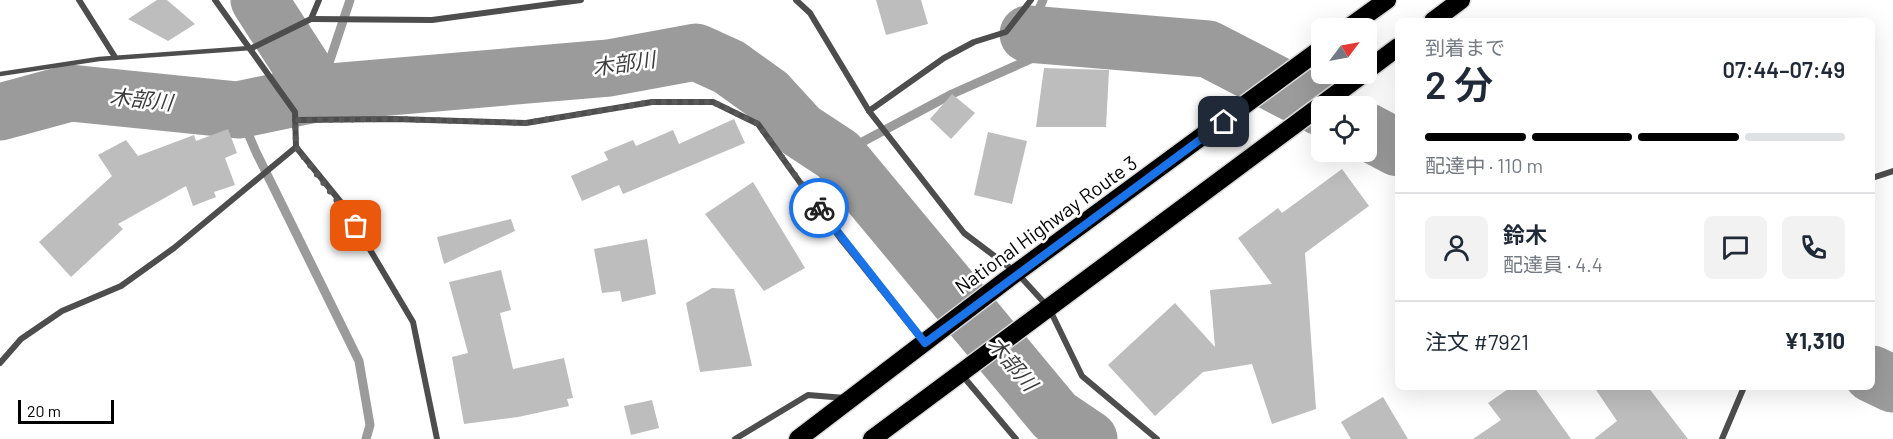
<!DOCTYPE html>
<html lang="ja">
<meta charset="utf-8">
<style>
body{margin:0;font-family:Barlow,"Noto Sans JP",sans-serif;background:#f2f2f3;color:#1f2937;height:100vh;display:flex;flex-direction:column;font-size:22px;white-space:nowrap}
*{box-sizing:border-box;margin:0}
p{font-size:20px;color:#747a83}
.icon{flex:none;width:33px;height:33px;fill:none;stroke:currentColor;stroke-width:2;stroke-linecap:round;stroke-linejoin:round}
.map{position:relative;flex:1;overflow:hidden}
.details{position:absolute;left:1395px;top:18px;width:480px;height:372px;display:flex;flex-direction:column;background:#fff;border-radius:9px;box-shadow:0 6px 24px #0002}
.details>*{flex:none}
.needle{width:39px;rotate:58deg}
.fabs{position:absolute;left:1311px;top:18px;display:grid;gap:12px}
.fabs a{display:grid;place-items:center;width:66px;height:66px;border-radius:9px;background:#fff;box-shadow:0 6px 24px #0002;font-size:30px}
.scale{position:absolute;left:18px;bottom:15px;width:96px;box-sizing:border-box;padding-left:6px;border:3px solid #000;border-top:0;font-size:16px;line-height:21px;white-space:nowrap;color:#000;-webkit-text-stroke:4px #fff;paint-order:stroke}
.pin{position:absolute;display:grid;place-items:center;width:51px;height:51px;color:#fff;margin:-26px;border-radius:12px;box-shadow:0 3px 9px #0006}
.courier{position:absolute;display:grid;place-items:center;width:60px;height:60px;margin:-30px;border:4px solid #1a73e8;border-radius:50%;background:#fff;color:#222;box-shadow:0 2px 8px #0007}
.headline em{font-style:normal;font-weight:600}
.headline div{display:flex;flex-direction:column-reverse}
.headline{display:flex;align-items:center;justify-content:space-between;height:102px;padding:0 30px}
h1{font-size:39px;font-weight:600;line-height:45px}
.bar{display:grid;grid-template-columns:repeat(4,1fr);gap:9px 6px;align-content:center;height:72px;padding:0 30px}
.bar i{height:8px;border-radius:4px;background:#e0e1e3}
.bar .current{background:#000}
.bar p{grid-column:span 4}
.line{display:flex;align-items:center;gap:15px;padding:0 30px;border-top:2px solid #e0e1e3}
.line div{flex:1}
.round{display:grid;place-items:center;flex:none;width:63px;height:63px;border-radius:9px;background:#f2f2f3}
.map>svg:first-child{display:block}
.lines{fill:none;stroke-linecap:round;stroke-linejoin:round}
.stream{stroke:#9b9b9b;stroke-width:9}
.river{stroke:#9b9b9b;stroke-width:57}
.building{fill:#bdbdbd}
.highway-casing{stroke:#dbdbdb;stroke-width:21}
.lane{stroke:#4d4d4d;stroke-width:4.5}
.street{stroke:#4d4d4d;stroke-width:6}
.highway{stroke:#000;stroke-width:18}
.done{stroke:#595959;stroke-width:6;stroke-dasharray:0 10.8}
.route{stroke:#1a73e8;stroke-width:8}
.labels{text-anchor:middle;stroke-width:5;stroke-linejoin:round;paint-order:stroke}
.street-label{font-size:20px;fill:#000;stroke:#fff}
.water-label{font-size:21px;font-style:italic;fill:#3c3c3c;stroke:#fff}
</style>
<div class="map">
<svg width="1893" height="439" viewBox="0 0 1893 439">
<rect width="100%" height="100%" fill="#fff"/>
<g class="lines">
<!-- stream -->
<g class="stream">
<path d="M319,93L350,0"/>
<path d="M238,110L256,152L359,361L370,425L366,439"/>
<path d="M838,155L952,94L1074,40L1028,34L1043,0"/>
</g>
<!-- river -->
<g class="river">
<path d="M259,0L319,93"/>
<path d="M1028,34L1208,49L1322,108"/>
<path d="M0,112L70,93L238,110L319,93L609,68L696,52L729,67L768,95L800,130L838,155L1055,416L1089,439"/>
<path d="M1366,131L1398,148"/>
<path d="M1872,374L1893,384"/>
</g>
</g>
<!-- building -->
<g class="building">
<path d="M157,0H167L195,24L168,41L128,19Z"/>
<path d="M876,0H921L928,24L886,35Z"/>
<path d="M1044,68L1109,70L1106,127H1036Z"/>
<path d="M952,94L975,113L951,139L930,119Z"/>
<path d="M734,119L745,143L623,194L619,185L582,201L571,176L608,160L604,152L633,140L636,146L673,130L679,144Z"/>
<path d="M228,129L237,153L225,158L235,185L214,192L216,197L193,206L186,186L118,224L123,229L71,277L39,242L112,176L98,155L126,140L138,156L194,135L196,141Z"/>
<path d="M988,132L1027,141L1012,204L974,195Z"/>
<path d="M1342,169L1369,206L1305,253L1316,409L1272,424L1252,364L1203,372L1155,416L1108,365L1175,303L1215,347L1210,290L1272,284L1238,238L1278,208L1282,213Z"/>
<path d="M753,182L805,268L764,291L705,214Z"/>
<path d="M511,219L515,231L444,264L437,237Z"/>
<path d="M647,239L656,294L622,302L620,291L602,293L594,249Z"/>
<path d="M501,270L511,310L500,313L513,369L564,358L573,398L567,399L569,406L518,417L464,424L452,357L468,353L449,282Z"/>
<path d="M712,288L734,289L752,366L700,372L686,303Z"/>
<path d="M1511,387H1534L1571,439H1473L1501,420L1488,403Z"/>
<path d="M1594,387H1648L1688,439H1594L1617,421Z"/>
<path d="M1383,397L1408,439H1351L1341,422Z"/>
<path d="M652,400L659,428L631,435L624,406Z"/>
</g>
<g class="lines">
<defs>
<g id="highway">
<path d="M1433,21L1461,0"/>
<path d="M1348,28L1387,0"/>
<path d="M1366,71L1398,47"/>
<path d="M798,439L1005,281L1322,48"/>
<path d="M872,439L1363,74"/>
</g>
</defs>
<!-- highway casing -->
<use href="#highway" class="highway-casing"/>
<!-- lane -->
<path class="lane" d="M0,74L99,59L251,48"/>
<!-- street -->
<g class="street">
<path d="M79,0L115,57"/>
<path d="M215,0L295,112L296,147L344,206L413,322L437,439"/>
<path d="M796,0L810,13L869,111L964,233L1017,273L1049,308L1082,376L1157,439"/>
<path d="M311,19L432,20L581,0"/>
<path d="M252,48L311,19L319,0"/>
<path d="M869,111L944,58L974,42L1006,32L1031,0"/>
<path d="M295,120L395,119L526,123L652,102H713L758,124L840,238L922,340"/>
<path d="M1872,178L1893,171"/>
<path d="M0,363L21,339L62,311L121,286L174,248L296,147"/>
<path d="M962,375L1016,439"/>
<path d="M735,439L808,395L845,398"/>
<path d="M1722,439L1744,387"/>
</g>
<!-- highway -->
<use href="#highway" class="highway"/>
</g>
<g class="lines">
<!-- done -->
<path class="done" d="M356,226L296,147L295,120L395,119L526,123L652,102H713L758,124L819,208"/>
<!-- route -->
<path class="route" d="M819,208L925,343L1224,122"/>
</g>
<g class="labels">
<!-- street labels -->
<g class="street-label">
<text transform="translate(1046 225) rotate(-36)" y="7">National Highway Route 3</text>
</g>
<!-- water labels -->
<g class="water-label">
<text transform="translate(624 64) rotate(-8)" y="7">木部川</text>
<text transform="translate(141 100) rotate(6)" y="7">木部川</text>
<text transform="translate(1012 364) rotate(50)" y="7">木部川</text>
</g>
</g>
</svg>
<div class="fabs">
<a><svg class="needle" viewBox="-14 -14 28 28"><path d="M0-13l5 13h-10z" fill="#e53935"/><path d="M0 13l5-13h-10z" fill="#747a83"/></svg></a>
<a><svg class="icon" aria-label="locate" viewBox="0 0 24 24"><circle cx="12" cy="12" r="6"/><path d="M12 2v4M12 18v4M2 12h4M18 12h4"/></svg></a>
</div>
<div class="scale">20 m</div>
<div class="pin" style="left:356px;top:226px;background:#ea580c"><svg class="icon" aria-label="bag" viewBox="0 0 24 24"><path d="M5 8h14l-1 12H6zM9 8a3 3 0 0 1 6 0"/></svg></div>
<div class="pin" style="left:1224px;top:122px;background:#1f2937"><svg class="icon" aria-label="home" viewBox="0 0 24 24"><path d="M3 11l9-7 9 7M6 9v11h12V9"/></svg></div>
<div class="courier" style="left:819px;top:208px"><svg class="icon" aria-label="bike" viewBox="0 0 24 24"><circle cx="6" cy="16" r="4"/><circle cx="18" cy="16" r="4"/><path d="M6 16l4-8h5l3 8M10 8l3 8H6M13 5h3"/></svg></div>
<section class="details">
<div class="headline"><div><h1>2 分</h1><p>到着まで</p></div><em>07:44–07:49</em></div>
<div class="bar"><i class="current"></i><i class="current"></i><i class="current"></i><i></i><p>配達中 · 110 m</p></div>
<div class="line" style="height:108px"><a class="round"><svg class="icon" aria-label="person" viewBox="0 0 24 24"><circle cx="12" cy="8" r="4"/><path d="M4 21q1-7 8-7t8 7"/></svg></a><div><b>鈴木</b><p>配達員 · 4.4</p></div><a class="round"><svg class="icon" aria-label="chat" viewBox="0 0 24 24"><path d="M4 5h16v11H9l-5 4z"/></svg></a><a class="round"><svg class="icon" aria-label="phone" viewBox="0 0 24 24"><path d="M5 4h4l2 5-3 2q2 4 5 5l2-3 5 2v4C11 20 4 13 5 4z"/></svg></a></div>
<div class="line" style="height:78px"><div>注文 #7921</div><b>¥1,310</b></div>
</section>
</div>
